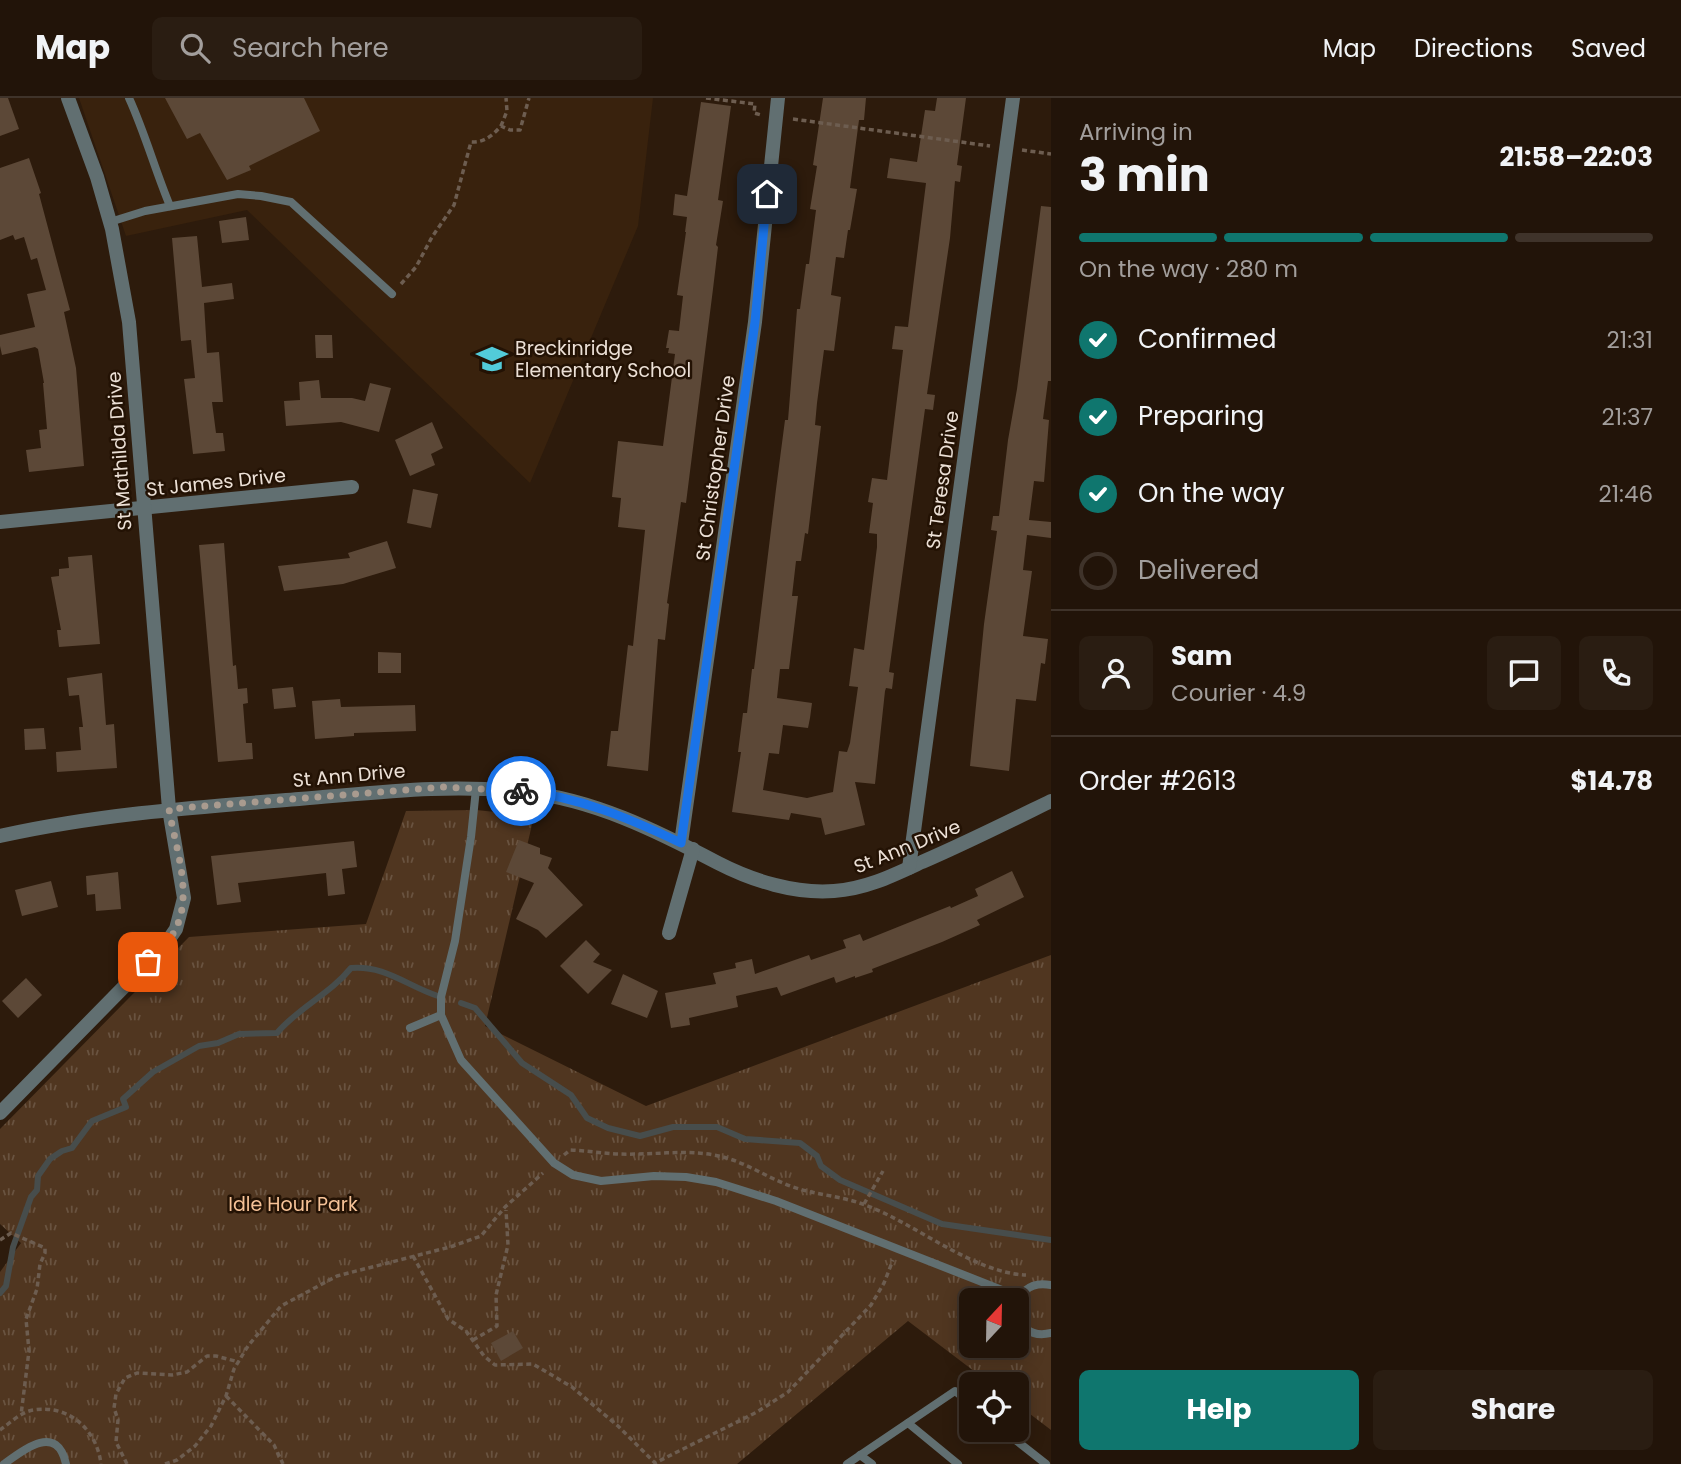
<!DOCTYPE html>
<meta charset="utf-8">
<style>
body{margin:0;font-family:Poppins,sans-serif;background:#2a1d12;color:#f1f3f6;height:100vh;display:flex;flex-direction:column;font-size:26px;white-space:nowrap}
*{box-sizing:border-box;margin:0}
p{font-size:23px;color:#a29e9c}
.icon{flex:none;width:38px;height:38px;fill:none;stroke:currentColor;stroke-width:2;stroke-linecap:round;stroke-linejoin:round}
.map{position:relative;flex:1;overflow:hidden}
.side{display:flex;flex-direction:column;background:#221409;width:630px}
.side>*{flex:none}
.needle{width:46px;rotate:22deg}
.fabs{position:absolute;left:959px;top:1190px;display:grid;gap:14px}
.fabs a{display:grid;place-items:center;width:70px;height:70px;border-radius:10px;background:#221409;box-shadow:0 4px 18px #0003,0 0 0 2px #3f332a;font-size:35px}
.pin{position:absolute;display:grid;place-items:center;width:60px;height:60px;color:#fff;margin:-30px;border-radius:14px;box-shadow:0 4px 10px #0006}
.courier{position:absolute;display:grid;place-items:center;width:70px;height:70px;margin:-35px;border:5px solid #1a73e8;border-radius:50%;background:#fff;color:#222;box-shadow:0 2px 9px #0007}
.summary em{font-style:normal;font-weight:700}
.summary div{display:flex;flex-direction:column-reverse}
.summary{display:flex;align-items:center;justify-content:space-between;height:119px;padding:0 28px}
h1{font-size:46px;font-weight:700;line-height:52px}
.bar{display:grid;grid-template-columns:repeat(4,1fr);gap:10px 7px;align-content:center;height:84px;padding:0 28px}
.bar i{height:9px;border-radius:5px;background:#3f332a}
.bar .current{background:#0f766e}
.bar p{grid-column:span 4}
.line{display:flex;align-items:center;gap:18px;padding:0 28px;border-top:2px solid #3f332a}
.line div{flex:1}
.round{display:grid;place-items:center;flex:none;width:74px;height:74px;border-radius:10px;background:#2a1d12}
ol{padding:0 28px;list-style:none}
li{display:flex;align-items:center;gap:21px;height:77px}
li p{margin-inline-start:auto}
li .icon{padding:7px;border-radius:50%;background:#0f766e;color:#fff;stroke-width:4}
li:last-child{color:#a29e9c}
li i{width:38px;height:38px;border:4px solid #3f332a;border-radius:50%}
.primary-button{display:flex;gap:14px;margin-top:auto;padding:14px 28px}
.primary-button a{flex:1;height:80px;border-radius:10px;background:#0f766e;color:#fff;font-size:28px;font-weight:700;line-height:80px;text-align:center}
.primary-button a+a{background:#2a1d12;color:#f1f3f6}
header{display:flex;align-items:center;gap:42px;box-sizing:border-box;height:98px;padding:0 35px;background:#221409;border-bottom:2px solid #3f332a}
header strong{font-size:33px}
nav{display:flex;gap:38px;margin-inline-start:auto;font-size:24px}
.search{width:490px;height:63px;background:#2a1d12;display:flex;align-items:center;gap:18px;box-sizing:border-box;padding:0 24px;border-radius:10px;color:#a29e9c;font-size:26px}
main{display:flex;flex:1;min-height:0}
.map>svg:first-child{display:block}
.built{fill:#39220d}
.park{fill:url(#park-tufts);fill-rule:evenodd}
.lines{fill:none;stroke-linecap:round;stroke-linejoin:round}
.stream{stroke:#474d4c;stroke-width:6}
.building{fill:#5c4837}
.path{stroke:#6d5d50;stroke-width:3.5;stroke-dasharray:5 3.5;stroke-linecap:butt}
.lane{stroke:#616f71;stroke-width:8}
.street{stroke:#616f71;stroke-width:14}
.done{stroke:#a99b8f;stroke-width:7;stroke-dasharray:0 12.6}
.route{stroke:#1a73e8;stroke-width:9}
.labels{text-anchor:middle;stroke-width:5;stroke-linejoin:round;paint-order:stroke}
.poi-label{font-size:19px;fill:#ece0d6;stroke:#231204;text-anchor:start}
.street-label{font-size:19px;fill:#ece0d6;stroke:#231204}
.park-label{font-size:19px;fill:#f6c297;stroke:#231204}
</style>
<header>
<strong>Map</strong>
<div class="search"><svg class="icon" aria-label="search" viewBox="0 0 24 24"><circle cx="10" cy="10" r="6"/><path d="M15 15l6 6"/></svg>Search here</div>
<nav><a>Map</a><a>Directions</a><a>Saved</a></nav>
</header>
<main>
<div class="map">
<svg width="1051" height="1366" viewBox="0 0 1051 1366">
<defs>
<pattern id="park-tufts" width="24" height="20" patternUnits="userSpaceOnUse" patternTransform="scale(1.75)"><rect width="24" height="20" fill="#503620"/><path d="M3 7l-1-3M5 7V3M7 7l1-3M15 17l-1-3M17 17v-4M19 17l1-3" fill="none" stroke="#695340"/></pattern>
</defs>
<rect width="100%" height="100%" fill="#2d1b0c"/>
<!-- built -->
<path class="built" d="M79,0H653L638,128L530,385L247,112L126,138Z"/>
<!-- park -->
<path class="park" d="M476,712L534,718L485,928L646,1008L1051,857V1332L1017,1306V1286H991L908,1223L737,1366H0V1174L21,1145L0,1126V1031L189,839L366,826L406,713ZM971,1202H1017V1248H971Z"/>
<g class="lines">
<!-- stream -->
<g class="stream">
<path d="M461,905L475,910L522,965L571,997L587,1020L608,1030L640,1038L673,1029H717L745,1041L800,1045L817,1058L821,1068L840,1082L942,1126L1051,1142"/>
<path d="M0,1195L6,1188L13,1149L31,1099L37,1092L38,1078L50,1061L62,1053L72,1050L92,1023L126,1009L123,1001L153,974L199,948L218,945L239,936L277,935C299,909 330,896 351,870C385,867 407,888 438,898"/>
</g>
</g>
<!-- building -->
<g class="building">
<path d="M0,0H8L19,31L0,38Z"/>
<path d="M165,0H304L320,33L249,68L251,72L227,82L200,35L187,41Z"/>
<path d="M823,0H866L864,22H859L850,90L857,91L850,132H848L844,160L836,159L831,197L841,199L834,253L824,252L817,305L815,327L821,328L808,436L805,435L801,463H796L792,498H798L789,571H780L777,600L812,605L810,620L808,630L783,627L779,656L769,655L763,692L807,700L833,694L839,653L847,654L850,645L858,589L849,588L854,550L864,552L877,449V436L869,435L873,405L868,404L872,380L887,382L903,252L892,251L895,228L908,229L926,85L887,80L890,60L917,64L925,12L935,13L937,0H966L957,67L962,68L960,84L955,83L950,140L927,296L935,297L933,312L925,311L889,574L894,575L892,591L886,590L885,593L875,686L855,684L865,727L825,737L821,720L791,715L789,722L732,714L741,654H738L743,615H747L752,571H754L776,391L785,322H788L797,211H800L806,166H809L816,112L810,111L817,68L813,67Z"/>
<path d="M701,4L731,8L718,102L723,103L716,147L718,149L713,191L686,405L681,404L667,505L669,506L665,542L658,541L648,673L607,668L611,633H618L628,547L633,548L645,432L618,429L621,400L612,399L618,343L663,348L675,256L668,255L669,250H666L669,232L679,233L683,198L677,197L686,134H685L687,119L673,117L675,96L687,98Z"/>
<path d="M29,60L41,95L39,96L70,212L64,214L76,270L84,368L29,374L26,352L41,350L39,332L47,331L43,285H44L38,251L35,249L2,257L0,248V237L35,229L27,196L46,192L37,160L31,162L24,139L15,142L13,137L0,142V70Z"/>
<path d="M1041,108L1051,109V283H1048L1043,321L1049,322L1044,384L1034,383L1029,422L1051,424V440L1027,437L1023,472L1032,473L1023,538L1048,541L1045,566L1041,565L1036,603L1016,601L1009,673L970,668L984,526L997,433L991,432L993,418H999L1008,342L1017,291Z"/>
<path d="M246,119L249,142L222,145L219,123Z"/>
<path d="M197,138L202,189L232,185L234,201L204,205L207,255L219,254L223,304H212L216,335H223L225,353L193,356L184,281L195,280L191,242L181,243L172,140Z"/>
<path d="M315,237H332L333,260H316Z"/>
<path d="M319,282L321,300H352L365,303L370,285L391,290L379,334L341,324L286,328L284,303L300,302L299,284Z"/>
<path d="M432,324L443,350L431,356L435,367L410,378L395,342Z"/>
<path d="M413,391L438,396L431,430L407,425Z"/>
<path d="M387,443L396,470L343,486L284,493L278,468L350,460L348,455Z"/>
<path d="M224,445L233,568L236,567L238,591L247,590L248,605L243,606L246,645H252L253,661L218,664L199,447Z"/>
<path d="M92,457L100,546L59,549L57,532H61L51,479L59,478V471L69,470L68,459Z"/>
<path d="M378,554L401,555V575H378Z"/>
<path d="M102,575L106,627L114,626L117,670L57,674L56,654L81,652L79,629H83L79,597L69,598L67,580Z"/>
<path d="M293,589L296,609L274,611L272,591Z"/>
<path d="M340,601L341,609L415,607L416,633L354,635V638L315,641L312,603Z"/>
<path d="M44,630L46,651L25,652L24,631Z"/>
<path d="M519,742L540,750V756L552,760L548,770L583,807L546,840L538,832L516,821L534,785L506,774Z"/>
<path d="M354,743L357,769L342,771L345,796L328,798L326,775L238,785L241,804L217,807L211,758Z"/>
<path d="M1012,773L1024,799L977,822L980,827L942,844L872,871L873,874L855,880V878L836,885L834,879L781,898L777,889L736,898L738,909L689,920L690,927L671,930L665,895L716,886L713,875L736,870L735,865L752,861L755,876L809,857L811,862L846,850L843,842L860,836L863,843L950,808L951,810L978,798L975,791Z"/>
<path d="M118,774L121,811L96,813L95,796L87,797L86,778Z"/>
<path d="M51,783L58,809L22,818L15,792Z"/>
<path d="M586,842L600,856L593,864L612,872L588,896L560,868Z"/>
<path d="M623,876L658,893L647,920L611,906Z"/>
<path d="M26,880L42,897L18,920L2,903Z"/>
<path d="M513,1233L523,1250L501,1263L491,1245Z"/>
</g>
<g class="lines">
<!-- path -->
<g class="path">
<path d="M706,0L755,6L754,15L761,17"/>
<path d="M793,21L990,48"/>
<path d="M501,28L507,13L506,0"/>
<path d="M1022,52L1051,56"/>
<path d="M401,186L416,169L432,139L454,107L471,44C484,45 493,37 501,28L510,32H520L529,0"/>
<path d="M564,1057L570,1052C591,1053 612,1057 634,1056C661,1056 686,1052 714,1057C743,1062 765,1079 793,1089C816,1097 842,1098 865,1107C915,1125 973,1175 1026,1177"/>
<path d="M864,1106L883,1073"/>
<path d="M0,1142L11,1135L45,1150V1155L40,1166L37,1191L26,1221L29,1253L21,1317"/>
<path d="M413,1158L448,1221L466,1233L484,1258L495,1267L533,1266L572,1289L618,1328L655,1365L757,1314L788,1294L871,1207L884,1185L893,1162"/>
<path d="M473,1242L497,1228L496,1197L508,1147L506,1112"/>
<path d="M226,1298L274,1347L283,1366"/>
<path d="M0,1332C10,1325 21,1314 33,1312C69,1306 97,1332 101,1366"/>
<path d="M127,1366L116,1344L118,1322L114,1310L116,1296L125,1280L137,1275L172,1277L187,1274L207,1258H216L239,1264"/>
<path d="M165,1366L177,1362L195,1348L211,1328L226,1298L234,1271L248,1248L281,1208L337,1178L450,1149L481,1138L505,1109L543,1075"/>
</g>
<!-- lane -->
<g class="lane">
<path d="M129,0C145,35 155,72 170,108"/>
<path d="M110,124L145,113L238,96L261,98L291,104L392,196"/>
<path d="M476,691L471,739L455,843L441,899V917L461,962L554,1065L573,1077L601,1083L654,1078L686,1079L716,1084L776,1103L1020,1199"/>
<path d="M410,930L441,917"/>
<path d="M1051,1187C1005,1178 1008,1246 1051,1235"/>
<path d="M908,1325L958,1366"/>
<path d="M1003,1332L1046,1366"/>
<path d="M860,1357L872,1366"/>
<path d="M4,1366C24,1351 57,1325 66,1366"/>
<path d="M847,1366L955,1293L971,1306"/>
</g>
<!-- street -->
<g class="street">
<path d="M0,424L352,389"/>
<path d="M0,738C99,716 199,709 299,701C374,695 449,685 524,694C593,701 657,733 718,765C753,783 795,796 834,793C866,791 894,777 922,764C966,745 1008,724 1051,703"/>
<path d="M681,745L755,224L778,0"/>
<path d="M909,770L1013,0"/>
<path d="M669,835L693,751"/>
<path d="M0,1015L165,847L176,831L184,800L169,711L129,224L112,131L97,79L68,0"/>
</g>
</g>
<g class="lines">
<!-- done -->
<path class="done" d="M148,864C158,854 170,844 176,830C193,795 175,748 169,711L442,689L521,693"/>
<!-- route -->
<path class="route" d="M521,693C577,698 631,721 681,745L755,224L767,96"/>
</g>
<!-- icons -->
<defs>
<symbol id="school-bare" viewBox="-9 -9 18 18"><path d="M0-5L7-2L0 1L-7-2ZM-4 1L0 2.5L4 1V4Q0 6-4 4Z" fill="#52cbd9" stroke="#231204" stroke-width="2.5" paint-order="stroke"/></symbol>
</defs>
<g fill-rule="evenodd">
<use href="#school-bare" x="470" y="239" width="44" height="44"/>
</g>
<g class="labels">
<!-- poi labels -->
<g class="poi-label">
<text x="515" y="257">Breckinridge<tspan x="515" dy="22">Elementary School</tspan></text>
</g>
<!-- street labels -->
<g class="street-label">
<text transform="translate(119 353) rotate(-94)" y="7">St Mathilda Drive</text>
<text transform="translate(715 370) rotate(-82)" y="7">St Christopher Drive</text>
<text transform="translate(942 382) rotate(-82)" y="7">St Teresa Drive</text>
<text transform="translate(216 384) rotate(-6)" y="7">St James Drive</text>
<text transform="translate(349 677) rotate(-5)" y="7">St Ann Drive</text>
<text transform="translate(907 748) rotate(-22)" y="7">St Ann Drive</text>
</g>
<!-- park labels -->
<g class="park-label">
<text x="293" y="1113">Idle Hour Park</text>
</g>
</g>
</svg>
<div class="fabs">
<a><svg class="needle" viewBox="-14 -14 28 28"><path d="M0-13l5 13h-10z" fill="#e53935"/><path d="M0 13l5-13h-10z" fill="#a29e9c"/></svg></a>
<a><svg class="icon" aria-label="locate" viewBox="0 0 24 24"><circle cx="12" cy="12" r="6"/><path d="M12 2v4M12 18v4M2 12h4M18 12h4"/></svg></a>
</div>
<div class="pin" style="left:148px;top:864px;background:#ea580c"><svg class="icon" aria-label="bag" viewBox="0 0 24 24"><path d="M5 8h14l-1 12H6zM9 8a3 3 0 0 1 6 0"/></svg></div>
<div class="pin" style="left:767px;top:96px;background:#1f2937"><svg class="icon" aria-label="home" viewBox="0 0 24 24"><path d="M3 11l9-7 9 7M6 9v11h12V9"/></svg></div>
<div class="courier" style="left:521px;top:693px"><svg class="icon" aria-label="bike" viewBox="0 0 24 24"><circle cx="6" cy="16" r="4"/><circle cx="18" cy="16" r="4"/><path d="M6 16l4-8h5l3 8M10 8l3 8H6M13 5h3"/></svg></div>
</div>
<section class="side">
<div class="summary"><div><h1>3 min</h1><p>Arriving in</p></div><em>21:58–22:03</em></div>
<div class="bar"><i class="current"></i><i class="current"></i><i class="current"></i><i></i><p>On the way · 280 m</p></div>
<ol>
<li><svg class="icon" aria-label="check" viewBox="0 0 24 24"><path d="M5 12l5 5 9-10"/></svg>Confirmed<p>21:31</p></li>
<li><svg class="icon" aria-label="check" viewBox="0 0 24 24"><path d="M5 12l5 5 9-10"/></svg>Preparing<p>21:37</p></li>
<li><svg class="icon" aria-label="check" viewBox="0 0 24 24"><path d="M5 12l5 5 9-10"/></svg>On the way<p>21:46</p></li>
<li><i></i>Delivered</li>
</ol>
<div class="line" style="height:126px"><a class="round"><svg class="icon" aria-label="person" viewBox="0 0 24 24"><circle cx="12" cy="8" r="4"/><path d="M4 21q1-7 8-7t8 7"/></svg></a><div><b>Sam</b><p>Courier · 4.9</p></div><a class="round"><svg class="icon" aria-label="chat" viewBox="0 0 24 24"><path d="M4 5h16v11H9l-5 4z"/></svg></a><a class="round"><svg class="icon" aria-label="phone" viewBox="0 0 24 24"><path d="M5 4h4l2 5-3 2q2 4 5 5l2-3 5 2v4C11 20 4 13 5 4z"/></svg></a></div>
<div class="line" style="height:91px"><div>Order #2613</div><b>$14.78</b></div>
<div class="primary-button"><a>Help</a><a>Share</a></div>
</section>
</main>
